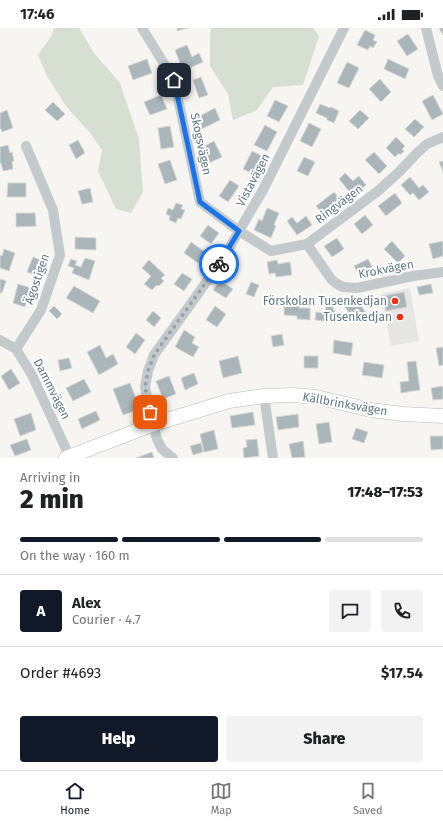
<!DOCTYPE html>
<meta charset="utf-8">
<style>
body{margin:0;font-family:"Fira Sans",sans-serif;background:#f2f2f2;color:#202124;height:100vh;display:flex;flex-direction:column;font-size:15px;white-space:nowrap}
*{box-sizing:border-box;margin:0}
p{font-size:13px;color:#757577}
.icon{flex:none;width:22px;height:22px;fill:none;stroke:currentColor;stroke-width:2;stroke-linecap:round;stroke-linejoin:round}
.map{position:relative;height:430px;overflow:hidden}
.drawer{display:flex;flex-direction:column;background:#fff;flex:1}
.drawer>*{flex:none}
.pin{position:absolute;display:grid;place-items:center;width:34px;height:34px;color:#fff;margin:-17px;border-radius:8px;box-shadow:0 2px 6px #0006}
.courier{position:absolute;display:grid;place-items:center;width:40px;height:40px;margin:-20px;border:3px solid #1a73e8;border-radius:50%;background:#fff;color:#222;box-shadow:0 1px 5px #0007}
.overview em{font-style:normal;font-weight:800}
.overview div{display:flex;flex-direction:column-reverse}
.overview{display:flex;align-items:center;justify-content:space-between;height:68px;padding:0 20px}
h1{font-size:26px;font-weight:800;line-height:30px}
.bar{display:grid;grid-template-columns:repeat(4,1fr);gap:6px 4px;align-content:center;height:48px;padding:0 20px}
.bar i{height:5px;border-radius:3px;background:#e0e0e0}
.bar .active{background:#111827}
.bar p{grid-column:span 4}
.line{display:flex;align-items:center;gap:10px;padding:0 20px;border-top:1px solid #e0e0e0}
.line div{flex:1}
.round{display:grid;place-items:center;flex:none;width:42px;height:42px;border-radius:4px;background:#f2f2f2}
.primary-button{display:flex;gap:8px;margin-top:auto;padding:8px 20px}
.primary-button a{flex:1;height:46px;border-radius:4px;background:#111827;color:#fff;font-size:16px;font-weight:800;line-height:46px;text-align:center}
.primary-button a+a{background:#f2f2f2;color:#202124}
.status{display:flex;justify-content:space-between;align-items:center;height:28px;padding:0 20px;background:#fff;direction:ltr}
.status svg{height:11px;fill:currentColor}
.menu{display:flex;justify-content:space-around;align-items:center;height:56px;border-top:1px solid #e0e0e0;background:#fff;font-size:11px;color:#757577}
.menu a{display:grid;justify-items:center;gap:2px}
.menu .active{color:#111827}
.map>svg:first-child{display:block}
.built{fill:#e6e7e5}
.green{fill:#d7ded2}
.building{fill:#abb6ba;stroke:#d7d7d4}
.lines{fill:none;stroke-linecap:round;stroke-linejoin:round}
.secondary-casing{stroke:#b4bbbf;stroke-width:15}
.street{stroke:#c4c9cc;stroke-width:10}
.secondary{stroke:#fff;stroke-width:14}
.done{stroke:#95a4ab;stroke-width:4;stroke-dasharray:0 7.2}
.route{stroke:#1a73e8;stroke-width:5}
.poi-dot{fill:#f52f12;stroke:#fff;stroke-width:1.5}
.labels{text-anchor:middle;stroke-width:4;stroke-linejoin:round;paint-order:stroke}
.street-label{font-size:12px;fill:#617986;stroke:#fff}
.poi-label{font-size:12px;fill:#617986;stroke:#fff;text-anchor:end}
</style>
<div class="status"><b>17:46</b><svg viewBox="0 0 49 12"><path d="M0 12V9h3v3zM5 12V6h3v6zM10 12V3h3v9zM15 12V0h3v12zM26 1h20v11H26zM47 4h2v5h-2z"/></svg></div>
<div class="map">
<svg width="443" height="430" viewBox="0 0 443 430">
<rect width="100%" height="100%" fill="#f6f5f1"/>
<!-- built -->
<path class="built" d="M410,260L419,313L391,318L381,266Z"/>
<!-- green -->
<g class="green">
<path d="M54,0H79L94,25L120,55L139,111L143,164L131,185L116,181L98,143L102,122L91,106L66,78L47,48L38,27L52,7Z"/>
<path d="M211,0H313L319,8L303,57L273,59L257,82L233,92L228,66L210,38V7Z"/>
</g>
<!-- building -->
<g class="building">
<path d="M177,0H188L177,3Z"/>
<path d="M439,0H443V7Z"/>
<path d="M365,2L375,7L373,12L377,14L373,20L370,18L368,22L357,17Z"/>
<path d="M408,6L418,21L407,28L397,13Z"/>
<path d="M187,17L192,29L199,25L203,34L183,43L175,22Z"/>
<path d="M147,31L152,45L133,52L128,38Z"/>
<path d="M388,31L409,41L405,51L384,41Z"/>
<path d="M347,34L359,40L349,60L337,55Z"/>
<path d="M201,49L208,67L199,70L193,52Z"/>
<path d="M380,51L391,64L381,74L369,61Z"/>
<path d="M161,67L167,81L150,87L144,74Z"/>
<path d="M433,67L443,86L432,92L422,73Z"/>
<path d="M275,72L288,78L279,94L267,88Z"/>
<path d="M53,74L65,86L57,93L45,82Z"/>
<path d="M320,76L330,80L331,79L339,83L334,95L327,92V90L316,85Z"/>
<path d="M215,80L220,92L200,102L194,91Z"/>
<path d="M7,82L13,100L2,104L0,99V85Z"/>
<path d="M360,82L369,90L358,101L349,93Z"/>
<path d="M415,91L424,99L414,109L405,101Z"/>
<path d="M309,95L321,101L312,119L300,113Z"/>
<path d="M265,97L277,104L267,123L254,117Z"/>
<path d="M170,98L174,119L161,121L158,100Z"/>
<path d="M396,109L405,118L402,121L404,123L400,127L399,125L395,129L386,120Z"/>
<path d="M78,112L85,125L76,131L69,117Z"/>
<path d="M214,113L222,129L207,136L199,121Z"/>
<path d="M8,117L10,125L12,124L14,133L12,134L13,141L3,143L1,135H0V119Z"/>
<path d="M252,123L262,128L253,146L243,141Z"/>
<path d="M374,124L387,138L379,146L365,132Z"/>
<path d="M304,129L315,134L308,148L297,143Z"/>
<path d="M170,132L177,152L165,156L158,136Z"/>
<path d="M443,133V144L439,134Z"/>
<path d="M345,145L353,153L359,148L366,157L353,168L339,151Z"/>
<path d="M410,149L419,160L423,157L429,164L419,172L413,165L410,167L401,157Z"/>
<path d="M230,152L239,158L228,174L219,168Z"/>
<path d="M8,155H26V169H7Z"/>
<path d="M90,160L93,174L82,176L78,163Z"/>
<path d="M334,164L342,175L324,188L316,178Z"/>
<path d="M395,165L402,175L386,188L378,178Z"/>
<path d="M176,175L183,177L181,181L185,182L181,191L178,190L176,195L169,192L170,188L166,186L168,180L173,182Z"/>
<path d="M267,180L279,185L274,197L276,198L271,210L254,202L259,191L262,193Z"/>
<path d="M16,185H35L36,198L16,199Z"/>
<path d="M365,187L373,197L362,206L354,196Z"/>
<path d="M306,188L312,197L297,207L287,193L292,189L297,195Z"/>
<path d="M208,197L219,205L211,216L200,208Z"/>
<path d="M75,209L96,210V222L75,221Z"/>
<path d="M337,210L344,221L332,229L324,218Z"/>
<path d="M392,213L405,228L398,235L384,221Z"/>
<path d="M443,213V228L433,231L429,216Z"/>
<path d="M191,214L205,224L198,235L184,225Z"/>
<path d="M4,221L15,225L9,243L0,240V227L2,228Z"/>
<path d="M33,229L46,234L41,249L27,244Z"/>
<path d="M85,230L95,233L89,252L72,245L74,240L68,238L71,231L77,233L75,237L81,239Z"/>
<path d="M368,231L374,242L360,249L354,238Z"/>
<path d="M149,232L165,247L161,250L164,253L159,258L157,257L152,262L144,256L151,248L142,240Z"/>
<path d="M277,232L278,236L290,234L292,247L276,249L275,245L269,246L267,234Z"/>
<path d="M182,245L192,251L184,263L174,256Z"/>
<path d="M0,251L6,253L2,265H0Z"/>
<path d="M220,252L233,261L226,270L213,262Z"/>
<path d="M251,254L259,257L254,269L246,266Z"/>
<path d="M18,256L31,260L25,279L13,275Z"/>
<path d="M431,256L433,265L419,267L417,259Z"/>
<path d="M74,258L100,273L93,285L66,270Z"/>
<path d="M404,264L407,279L386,283L383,268Z"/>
<path d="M327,271L334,272L333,282H335L333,294L315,292L316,284L325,285Z"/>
<path d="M284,272H299V280H310V292L297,291V288L284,287Z"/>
<path d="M359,274L366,285L358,291L352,283L349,285L345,279L351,275L353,277Z"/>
<path d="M54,278L62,286L57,291L49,283Z"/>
<path d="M215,278L226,286L217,299L206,292Z"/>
<path d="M153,283L161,290L154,299L146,292Z"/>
<path d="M184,302L195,309L192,315L199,319L193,329L175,319Z"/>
<path d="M136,305L145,312L135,326L126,319Z"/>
<path d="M282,306L284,317L273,319L271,308Z"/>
<path d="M334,312L353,315L351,328L333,325Z"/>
<path d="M100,317L106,330L113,326L118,336L99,347L87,324Z"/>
<path d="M443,319V337L439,338L436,320Z"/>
<path d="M238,328L242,345L223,350L219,333Z"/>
<rect x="304" y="328" width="14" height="12"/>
<path d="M69,330L72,340L60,343L58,332Z"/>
<path d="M416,333L420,362L401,365L400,354L409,353L407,334Z"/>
<path d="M364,334L384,337L382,350L362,347Z"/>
<path d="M11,341L20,355L9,362L1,348Z"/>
<path d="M194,345L198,356L185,362L181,350Z"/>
<path d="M169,348L176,366L163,371L156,353Z"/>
<path d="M84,351L91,364L73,373L66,360Z"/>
<path d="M130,355L140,381L123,387L113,361Z"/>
<path d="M443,358V371L433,372L431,360Z"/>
<path d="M96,383L100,392L82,401L78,391Z"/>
<path d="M253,384L255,397L232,400L230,388Z"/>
<path d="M31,385L36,402L20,408L14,391Z"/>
<path d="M298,386L299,399L278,402L276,389Z"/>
<path d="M329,394L332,414L319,416L316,396Z"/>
<path d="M356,400L368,404L364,415L352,411Z"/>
<path d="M214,402L218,421L204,424L200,406Z"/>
<path d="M430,408H443V421L431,422Z"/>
<path d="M27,411L31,422L15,428L10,417Z"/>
<path d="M257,411L259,428L244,430L243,420L247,419L246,412Z"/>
<path d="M303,413L305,429L292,430L289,416Z"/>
<path d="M201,415L203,424L193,427L190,418Z"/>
<path d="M152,424L154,430H136Z"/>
</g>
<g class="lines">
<defs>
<path id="secondary" d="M66,430L154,396L229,373L264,368L293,367L316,369L371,382L403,386L443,388"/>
</defs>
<!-- secondary casing -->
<use href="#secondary" class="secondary-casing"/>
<!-- street -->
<g class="street">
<path d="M142,0L174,52L200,174L239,203L271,223L307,216L350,184L378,163L400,143L416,126L427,116L443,109"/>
<path d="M426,0L438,48L443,58"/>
<path d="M307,216L331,251L337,256L343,259L357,260L413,248L443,244"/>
<path d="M0,312L16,321L32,347L66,421L71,430"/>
<path d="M16,321L41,282L60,227L53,182L26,118"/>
<path d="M264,368L273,430"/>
<path d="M173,430L162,421L157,411L150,384L145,359L148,343L154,327L200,263L228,222L239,203L263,162L344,0"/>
</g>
<!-- secondary -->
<use href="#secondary" class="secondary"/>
</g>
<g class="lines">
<!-- done -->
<path class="done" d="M150,384L145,359L148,343L154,327L219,236"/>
<!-- route -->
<path class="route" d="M174,52L200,174L239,203L219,236"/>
</g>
<!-- markers -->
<g class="poi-dot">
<circle cx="395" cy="273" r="4"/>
<circle cx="400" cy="289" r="4"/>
</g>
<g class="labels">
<!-- street labels -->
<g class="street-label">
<text transform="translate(201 116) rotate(78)" y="4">Skogsvägen</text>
<text transform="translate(253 152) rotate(-62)" y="4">Vistavägen</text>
<text transform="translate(339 176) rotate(-37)" y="4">Ringvägen</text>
<text transform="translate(386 241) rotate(-11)" y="4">Krokvägen</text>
<text transform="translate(37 251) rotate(-71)" y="4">Ägostigen</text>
<text transform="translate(52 361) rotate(63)" y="4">Dammvägen</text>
<text transform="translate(345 376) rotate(10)" y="4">Källbrinksvägen</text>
</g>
<!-- poi labels -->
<g class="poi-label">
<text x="387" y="277">Förskolan Tusenkedjan</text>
<text x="392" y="293">Tusenkedjan</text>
</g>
</g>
</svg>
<div class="pin" style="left:150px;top:384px;background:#ea580c"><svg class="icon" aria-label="bag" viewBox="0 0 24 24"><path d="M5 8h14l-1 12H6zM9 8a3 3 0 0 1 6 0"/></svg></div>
<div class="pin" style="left:174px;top:52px;background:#1f2937"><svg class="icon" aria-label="home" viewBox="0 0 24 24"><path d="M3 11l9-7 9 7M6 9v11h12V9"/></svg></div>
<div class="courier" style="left:219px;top:236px"><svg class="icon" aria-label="bike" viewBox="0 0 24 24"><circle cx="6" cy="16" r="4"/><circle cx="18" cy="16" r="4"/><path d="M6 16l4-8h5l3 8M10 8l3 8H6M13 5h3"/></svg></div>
</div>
<section class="drawer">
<div class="overview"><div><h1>2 min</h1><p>Arriving in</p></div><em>17:48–17:53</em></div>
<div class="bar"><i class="active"></i><i class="active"></i><i class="active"></i><i></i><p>On the way · 160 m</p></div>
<div class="line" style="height:72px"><b class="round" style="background:#111827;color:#fff">A</b><div><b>Alex</b><p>Courier · 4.7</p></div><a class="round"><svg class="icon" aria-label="chat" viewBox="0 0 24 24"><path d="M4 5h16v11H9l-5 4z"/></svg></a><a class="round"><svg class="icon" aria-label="phone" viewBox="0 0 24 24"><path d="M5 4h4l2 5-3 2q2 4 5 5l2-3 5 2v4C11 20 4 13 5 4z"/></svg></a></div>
<div class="line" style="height:52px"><div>Order #4693</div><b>$17.54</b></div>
<div class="primary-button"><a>Help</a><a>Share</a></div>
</section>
<nav class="menu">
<a class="active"><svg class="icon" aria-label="home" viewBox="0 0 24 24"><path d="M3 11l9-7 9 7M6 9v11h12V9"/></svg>Home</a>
<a><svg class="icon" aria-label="map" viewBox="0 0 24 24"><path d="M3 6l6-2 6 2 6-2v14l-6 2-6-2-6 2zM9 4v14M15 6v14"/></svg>Map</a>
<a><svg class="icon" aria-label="saved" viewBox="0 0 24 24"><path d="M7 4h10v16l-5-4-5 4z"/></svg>Saved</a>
</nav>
